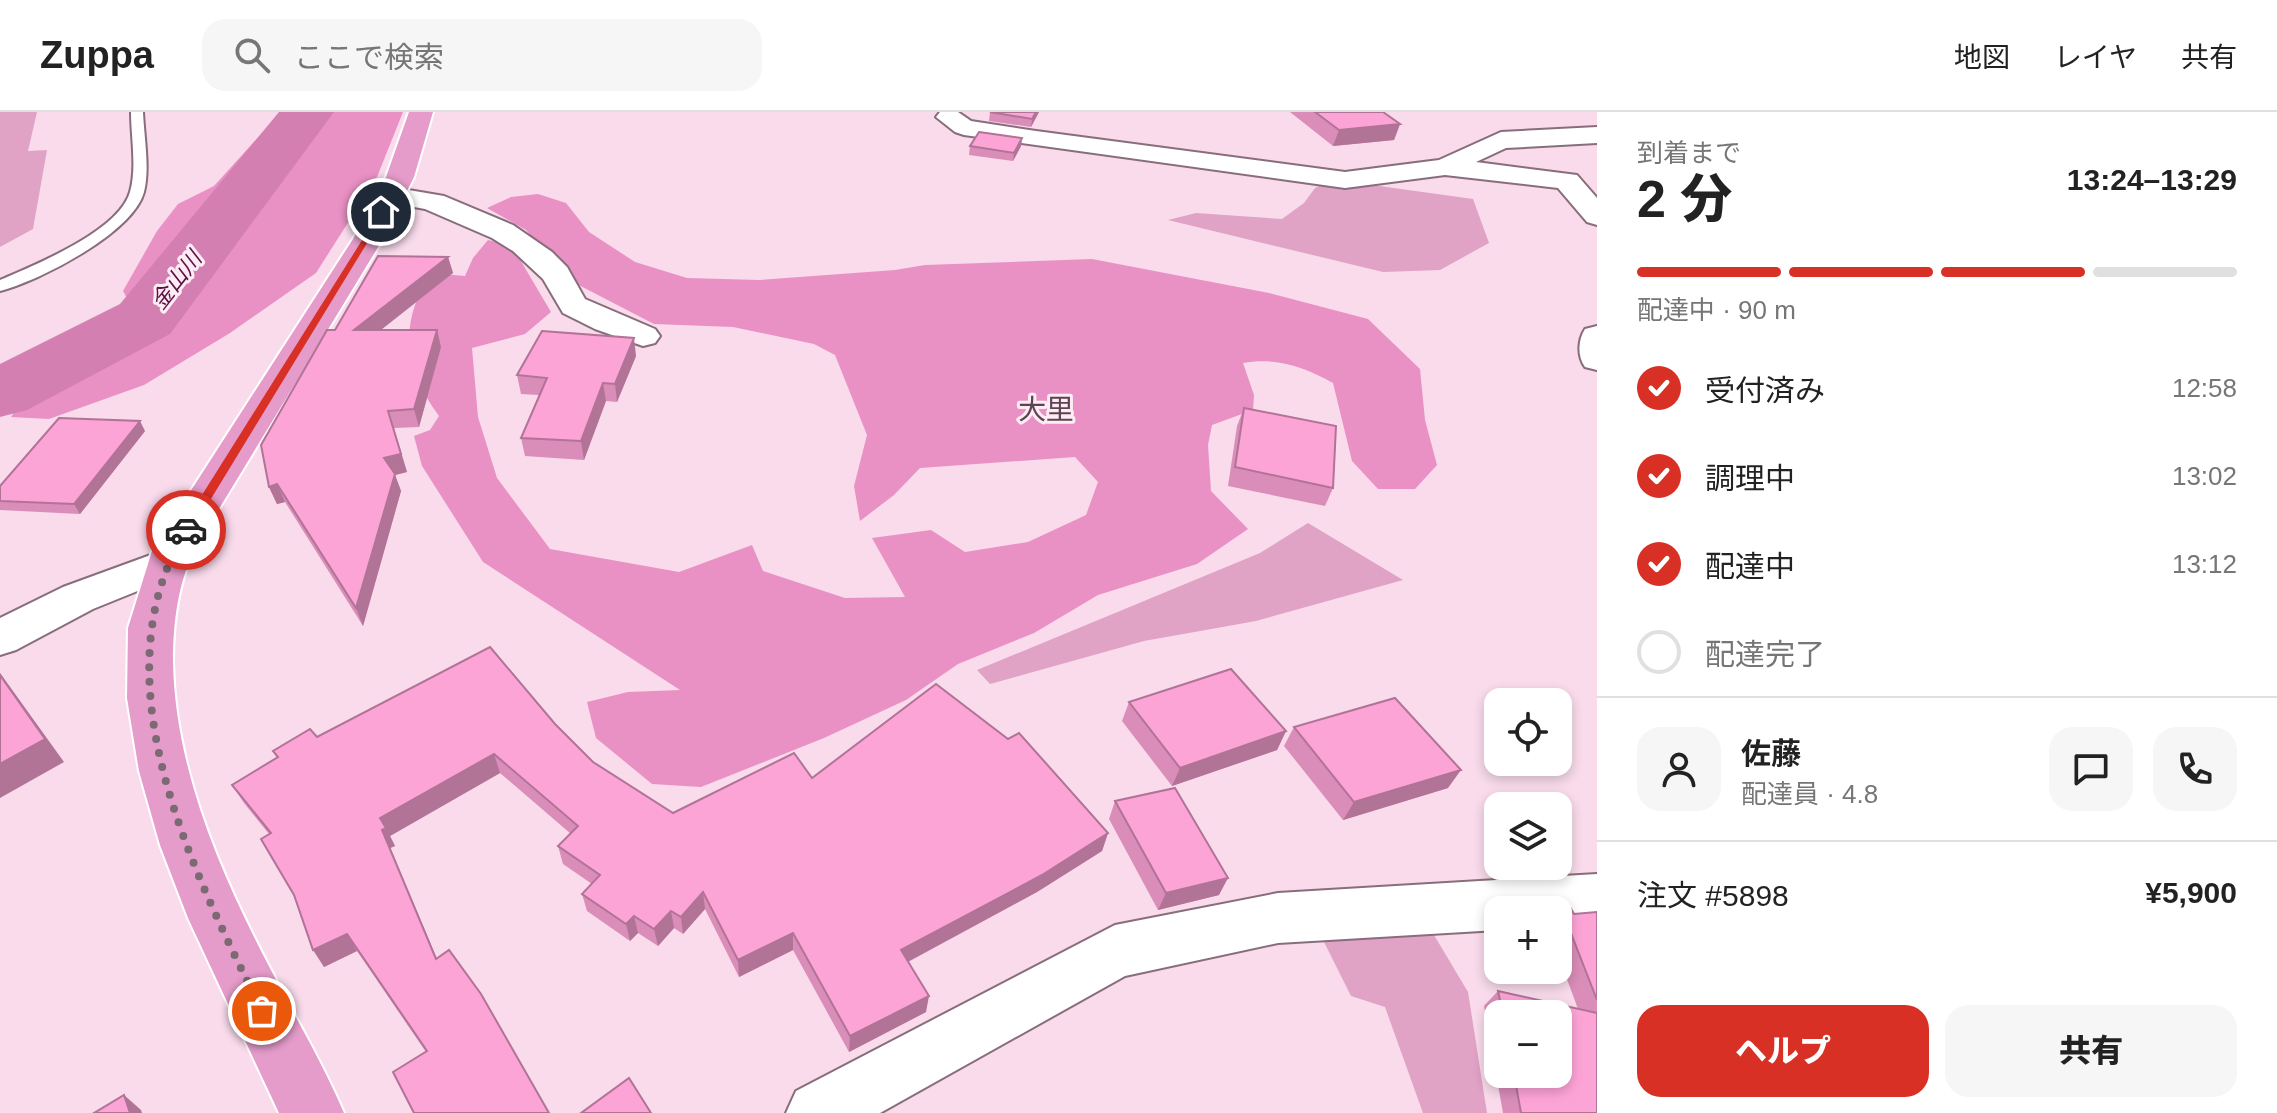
<!DOCTYPE html>
<html lang="ja">
<meta charset="utf-8">
<style>
body{margin:0;font-family:Arial,"Noto Sans JP",sans-serif;background:#f6f6f6;color:#222;height:100vh;display:flex;flex-direction:column;font-size:30px;white-space:nowrap}
*{box-sizing:border-box;margin:0}
p{font-size:26px;color:#767676}
.icon{flex:none;width:44px;height:44px;fill:none;stroke:currentColor;stroke-width:2;stroke-linecap:round;stroke-linejoin:round}
.map{position:relative;flex:1;overflow:hidden}
.panel{display:flex;flex-direction:column;background:#fff;width:680px}
.panel>*{flex:none}
.controls{position:absolute;left:1484px;top:576px;display:grid;gap:16px}
.controls a{display:grid;place-items:center;width:88px;height:88px;border-radius:16px;background:#fff;box-shadow:0 4px 12px #0003;font-size:40px}
.pin{position:absolute;display:grid;place-items:center;width:68px;height:68px;color:#fff;margin:-34px;border:4px solid #fff;border-radius:50%;box-shadow:0 2px 8px #0007}
.courier{position:absolute;display:grid;place-items:center;width:80px;height:80px;margin:-40px;border:6px solid #d93025;border-radius:50%;background:#fff;color:#222;box-shadow:0 2px 10px #0007}
.overview em{font-style:normal;font-weight:800}
.overview div{display:flex;flex-direction:column-reverse}
.overview{display:flex;align-items:center;justify-content:space-between;height:136px;padding:0 40px}
h1{font-size:52px;font-weight:800;line-height:60px}
.bar{display:grid;grid-template-columns:repeat(4,1fr);gap:12px 8px;align-content:center;height:96px;padding:0 40px}
.bar i{height:10px;border-radius:6px;background:#e0e0e0}
.bar .on{background:#d93025}
.bar p{grid-column:span 4}
.line{display:flex;align-items:center;gap:20px;padding:0 40px;border-top:2px solid #e0e0e0}
.line div{flex:1}
.round{display:grid;place-items:center;flex:none;width:84px;height:84px;border-radius:24px;background:#f6f6f6}
ol{padding:0 40px;list-style:none}
li{display:flex;align-items:center;gap:24px;height:88px}
li p{margin-inline-start:auto}
li .icon{padding:8px;border-radius:50%;background:#d93025;color:#fff;stroke-width:4}
li:last-child{color:#767676}
li i{width:44px;height:44px;border:4px solid #e0e0e0;border-radius:50%}
.primary-button{display:flex;gap:16px;margin-top:auto;padding:16px 40px}
.primary-button a{flex:1;height:92px;border-radius:24px;background:#d93025;color:#fff;font-size:32px;font-weight:800;line-height:92px;text-align:center}
.primary-button a+a{background:#f6f6f6;color:#222}
header{display:flex;align-items:center;gap:48px;box-sizing:border-box;height:112px;padding:0 40px;background:#fff;border-bottom:2px solid #e0e0e0}
header strong{font-size:38px}
nav{display:flex;gap:44px;margin-inline-start:auto;font-size:28px}
.search{width:560px;height:72px;background:#f6f6f6;display:flex;align-items:center;gap:20px;box-sizing:border-box;padding:0 28px;border-radius:24px;color:#767676;font-size:30px}
main{display:flex;flex:1;min-height:0}
.map>svg:first-child{display:block}
.green{fill:#e0a2c5}
.forest{fill:#e991c4}
.lines{fill:none;stroke-linecap:round;stroke-linejoin:round}
.river{fill:#d47fb1;fill-rule:evenodd}
.service-casing{stroke:#886d7c;stroke-width:4}
.minor-casing{stroke:#886d7c;stroke-width:4}
.primary-casing{stroke:#fff;stroke-width:4}
.service{fill:#fff;fill-rule:evenodd}
.minor{fill:#fff;fill-rule:evenodd}
.primary{fill:#e59cca;fill-rule:evenodd}
.wall{fill:#da8db9;fill-rule:evenodd}
.shaded-wall{fill:#b17396}
.building{fill:#fda4d7;stroke:#b17396;stroke-width:2}
.route{fill:#d93025}
.done{stroke:#7c6a73;stroke-width:8;stroke-dasharray:0 14.4}
.labels{text-anchor:middle;stroke-width:6;stroke-linejoin:round;paint-order:stroke}
.far-water-label{font-size:22px;font-style:italic;fill:#5c0f43;stroke:#feecf5}
.quarter-label{font-size:28px;fill:#5c4451;stroke:#feecf5}
</style>
<header>
<strong>Zuppa</strong>
<div class="search"><svg class="icon" aria-label="search" viewBox="0 0 24 24"><circle cx="10" cy="10" r="6"/><path d="M15 15l6 6"/></svg>ここで検索</div>
<nav><a>地図</a><a>レイヤ</a><a>共有</a></nav>
</header>
<main>
<div class="map">
<svg width="1597" height="1001" viewBox="0 0 1597 1001">
<rect width="100%" height="100%" fill="#f9dbeb"/>
<!-- green -->
<g class="green">
<path d="M0,0H37L28,39L47,38L33,117L0,135Z"/>
<path d="M1321,73H1372L1473,87L1489,131L1440,158L1383,160L1168,108L1196,101L1282,107L1304,91L1315,76Z"/>
<path d="M1308,411L1403,468L1256,509L1144,529L990,572L977,558L1260,441Z"/>
<path d="M1428,813L1468,880L1487,1001H1423L1385,895L1351,884L1318,818Z"/>
</g>
<!-- forest -->
<g class="forest">
<path d="M281,0H403L377,65L316,161L230,221L144,273L49,307L11,305L27,282L108,238L132,195L123,179L157,119L178,92L214,74Z"/>
<path d="M538,82L566,91L589,120L635,150L687,166L759,168L895,158L925,153L1092,147L1269,181L1368,207L1420,257L1425,308L1437,353L1415,377H1378L1352,349L1333,271C1304,255 1277,245 1243,251L1254,283L1253,298L1212,313L1208,333L1211,379L1248,417L1197,452L1098,483L1034,521L958,552L906,588L824,626L701,675L652,672L596,626L587,590L628,580L680,578L483,450L422,354L414,324L430,318L439,304C404,256 398,212 431,161L465,164L473,146L488,128L512,134L551,200L525,222L472,236L478,305L497,366L550,437L679,460L752,433L763,459L845,486L905,485L872,426L931,418L965,440L1028,430L1086,403L1098,370L1075,345L920,356L894,383L860,409L854,374L867,323L835,243L814,232L733,215L654,212L567,167L526,118L487,96L511,85Z"/>
</g>
<g class="lines">
<!-- river -->
<path class="river" d="M279,0H334L170,222L27,298L0,305V252L120,192Z"/>
<defs>
<path id="service" d="M131,0H143C144,25 150,56 144,80C133,121 39,169 0,179V168C35,153 119,119 130,80C137,56 131,25 131,0Z"/>
<g id="minor">
<path d="M940,0H958L971,9L1036,19L1345,60L1439,48L1501,20L1597,15V31L1506,36L1476,50L1577,63L1597,86V113L1587,110L1558,76L1445,63L1345,76L964,23L955,20L936,5Z"/>
<path d="M391,75L444,84L513,113L552,140L567,155L585,187L655,217L660,224L655,231L643,234L595,217L563,201L543,167L513,139L492,126L425,97L381,89L377,83L381,77Z"/>
<path d="M1597,214V258L1585,255C1577,244 1578,228 1585,217Z"/>
<path d="M167,437L182,441L188,451L182,461L93,497L16,538L0,543V506L63,475Z"/>
<path d="M1597,762V812L1558,814V798H1498V818L1278,831L1125,864L880,1001H786L796,979L1115,813L1278,781Z"/>
</g>
<path id="primary" d="M409,0H433L414,65L383,127L197,433C178,468 173,511 173,550C175,659 222,765 272,860C296,907 323,952 344,1001H279L188,806L160,733L139,659L127,586L128,516L152,439L353,127L386,65Z"/>
</defs>
<!-- service casing -->
<use href="#service" class="service-casing"/>
<!-- minor casing -->
<use href="#minor" class="minor-casing"/>
<!-- primary casing -->
<use href="#primary" class="primary-casing"/>
<!-- service -->
<use href="#service" class="service"/>
<!-- minor -->
<use href="#minor" class="minor"/>
<!-- primary -->
<use href="#primary" class="primary"/>
</g>
<!-- wall -->
<g class="wall">
<path d="M990,0H1039L1031,15L989,9Z"/>
<path d="M1290,0H1383L1400,12L1394,28L1333,34Z"/>
<path d="M1022,26L1021,34L1013,49L969,43L970,34Z"/>
<path d="M448,145L453,161L381,218L441,235L419,315L394,316L407,360L395,363L401,379L363,514L285,390L277,392L269,375L335,218Z"/>
<path d="M636,244L617,290L606,289L584,348L525,344L521,326L539,283L521,282L517,263Z"/>
<path d="M1244,296L1333,376L1325,394L1228,374L1237,314Z"/>
<path d="M145,319L80,402L0,398V374Z"/>
<path d="M1129,590L1286,619L1277,638L1172,674L1122,609Z"/>
<path d="M555,612L593,650L673,701L812,666L1108,721L1102,739L1037,780L908,850L926,900L849,940L793,838L739,865L705,797L683,822L674,816L658,834L638,821L630,829L587,799L582,782L592,772L563,752L558,734L571,722L500,661L390,724L395,734L390,736L437,847L481,882L426,940L357,839L324,855L269,722L244,691L232,673L277,646L273,639L317,625Z"/>
<path d="M1294,615L1448,676L1343,708L1284,634Z"/>
<path d="M1115,689L1219,783L1158,798L1109,707Z"/>
<path d="M1560,793L1574,802L1597,800V1001H1503L1484,894L1498,879L1578,897L1558,843V798H1556ZM1498,902H1558V962H1498Z"/>
</g>
<!-- shaded-wall -->
<g class="shaded-wall">
<path d="M1036,0H1039L1031,15L1032,7Z"/>
<path d="M1400,12L1394,28L1333,34L1339,18Z"/>
<path d="M1022,26L1021,34L1013,49L1014,41Z"/>
<path d="M448,145L453,161L359,235L354,218Z"/>
<path d="M437,218L441,235L419,315L414,297Z"/>
<path d="M634,226L636,244L617,290L615,272Z"/>
<path d="M603,271L606,289L584,348L581,329Z"/>
<path d="M388,299L407,360L395,363L401,379L363,514L356,496L384,346Z"/>
<path d="M140,309L145,319L80,402L74,392Z"/>
<path d="M277,372L285,390L277,392L269,375Z"/>
<path d="M0,561L64,650L0,686Z"/>
<path d="M1286,619L1277,638L1172,674L1180,656Z"/>
<path d="M494,642L500,661L390,724L395,734L390,736L444,864L436,847L382,718L380,706Z"/>
<path d="M1461,658L1448,676L1343,708L1354,690Z"/>
<path d="M1108,721L1102,739L1037,780L898,855L901,838Z"/>
<path d="M1228,766L1219,783L1158,798L1166,781Z"/>
<path d="M703,780L705,797L683,822L681,805Z"/>
<path d="M671,799L674,816L658,834L654,817Z"/>
<path d="M634,804L638,821L630,829L626,812Z"/>
<path d="M793,821V838L739,865L738,848Z"/>
<path d="M347,822L357,839L324,855L313,838Z"/>
<path d="M929,884L926,900L849,940L850,924Z"/>
<path d="M124,983L141,998L142,1001H130Z"/>
</g>
<!-- building -->
<g class="building">
<path d="M990,0H1036L1032,7Z"/>
<path d="M1315,0H1383L1400,12L1339,18Z"/>
<path d="M979,20L1022,26L1014,41L970,34Z"/>
<path d="M378,144L448,145L354,218H437L414,297L388,299L401,342L384,346L395,362L356,496L277,372L269,375L261,333L327,218H335Z"/>
<path d="M542,219L634,226L615,272L603,271L581,329L521,326L547,266L517,263Z"/>
<path d="M1244,296L1336,314L1333,376L1235,355Z"/>
<path d="M59,306L140,309L74,392L0,389V374Z"/>
<path d="M490,535L555,612L593,650L673,701L794,641L812,666L936,572L1008,627L1019,621L1108,721L1042,763L901,838L929,884L850,924L793,821L738,848L703,780L681,805L671,799L654,817L634,804L626,812L582,782L600,763L558,734L578,714L494,642L380,706L386,716L382,718L436,847L449,838L481,882L549,1001H414L393,960L427,939L347,822L313,838L294,783L261,727L271,721L232,673L278,645L273,639L310,617L317,625Z"/>
<path d="M1231,557L1286,619L1180,656L1129,590Z"/>
<path d="M0,563L45,627L0,652Z"/>
<path d="M1395,586L1461,658L1354,690L1294,615Z"/>
<path d="M1175,676L1228,766L1166,781L1115,689Z"/>
<path d="M1560,793L1570,795L1574,802L1597,800V888Z"/>
<path d="M1498,879L1597,901V1001H1521L1514,962H1558V902H1503Z"/>
<path d="M629,966L651,1001H581Z"/>
<path d="M124,983L130,1001H94Z"/>
</g>
<!-- route -->
<path class="route" d="M381,98L386,100L192,418L181,421L180,418Z"/>
<g class="lines">
<!-- done -->
<path class="done" d="M186,418C95,568 193,759 262,899"/>
</g>
<g class="labels">
<!-- far-water labels -->
<g class="far-water-label">
<text transform="translate(176 168) rotate(-52)" y="8">金山川</text>
</g>
<!-- quarter labels -->
<g class="quarter-label">
<text x="1046" y="307">大里</text>
</g>
</g>
</svg>
<div class="controls">
<a><svg class="icon" aria-label="locate" viewBox="0 0 24 24"><circle cx="12" cy="12" r="6"/><path d="M12 2v4M12 18v4M2 12h4M18 12h4"/></svg></a>
<a><svg class="icon" aria-label="layers" viewBox="0 0 24 24"><path d="M12 4l9 5-9 5-9-5zM3 14l9 5 9-5"/></svg></a>
<a>+</a>
<a>−</a>
</div>
<div class="pin" style="left:262px;top:899px;background:#ea580c"><svg class="icon" aria-label="bag" viewBox="0 0 24 24"><path d="M5 8h14l-1 12H6zM9 8a3 3 0 0 1 6 0"/></svg></div>
<div class="pin" style="left:381px;top:100px;background:#1f2937"><svg class="icon" aria-label="home" viewBox="0 0 24 24"><path d="M3 11l9-7 9 7M6 9v11h12V9"/></svg></div>
<div class="courier" style="left:186px;top:418px"><svg class="icon" aria-label="car" viewBox="0 0 24 24"><path d="M5 17H2v-5l4-1 3-4h7l3 4 3 1v5h-3M9 17h6M6 11h13"/><circle cx="7" cy="17" r="2"/><circle cx="17" cy="17" r="2"/></svg></div>
</div>
<section class="panel">
<div class="overview"><div><h1>2 分</h1><p>到着まで</p></div><em>13:24–13:29</em></div>
<div class="bar"><i class="on"></i><i class="on"></i><i class="on"></i><i></i><p>配達中 · 90 m</p></div>
<ol>
<li><svg class="icon" aria-label="check" viewBox="0 0 24 24"><path d="M5 12l5 5 9-10"/></svg>受付済み<p>12:58</p></li>
<li><svg class="icon" aria-label="check" viewBox="0 0 24 24"><path d="M5 12l5 5 9-10"/></svg>調理中<p>13:02</p></li>
<li><svg class="icon" aria-label="check" viewBox="0 0 24 24"><path d="M5 12l5 5 9-10"/></svg>配達中<p>13:12</p></li>
<li><i></i>配達完了</li>
</ol>
<div class="line" style="height:144px"><a class="round"><svg class="icon" aria-label="person" viewBox="0 0 24 24"><circle cx="12" cy="8" r="4"/><path d="M4 21q1-7 8-7t8 7"/></svg></a><div><b>佐藤</b><p>配達員 · 4.8</p></div><a class="round"><svg class="icon" aria-label="chat" viewBox="0 0 24 24"><path d="M4 5h16v11H9l-5 4z"/></svg></a><a class="round"><svg class="icon" aria-label="phone" viewBox="0 0 24 24"><path d="M5 4h4l2 5-3 2q2 4 5 5l2-3 5 2v4C11 20 4 13 5 4z"/></svg></a></div>
<div class="line" style="height:104px"><div>注文 #5898</div><b>¥5,900</b></div>
<div class="primary-button"><a>ヘルプ</a><a>共有</a></div>
</section>
</main>
